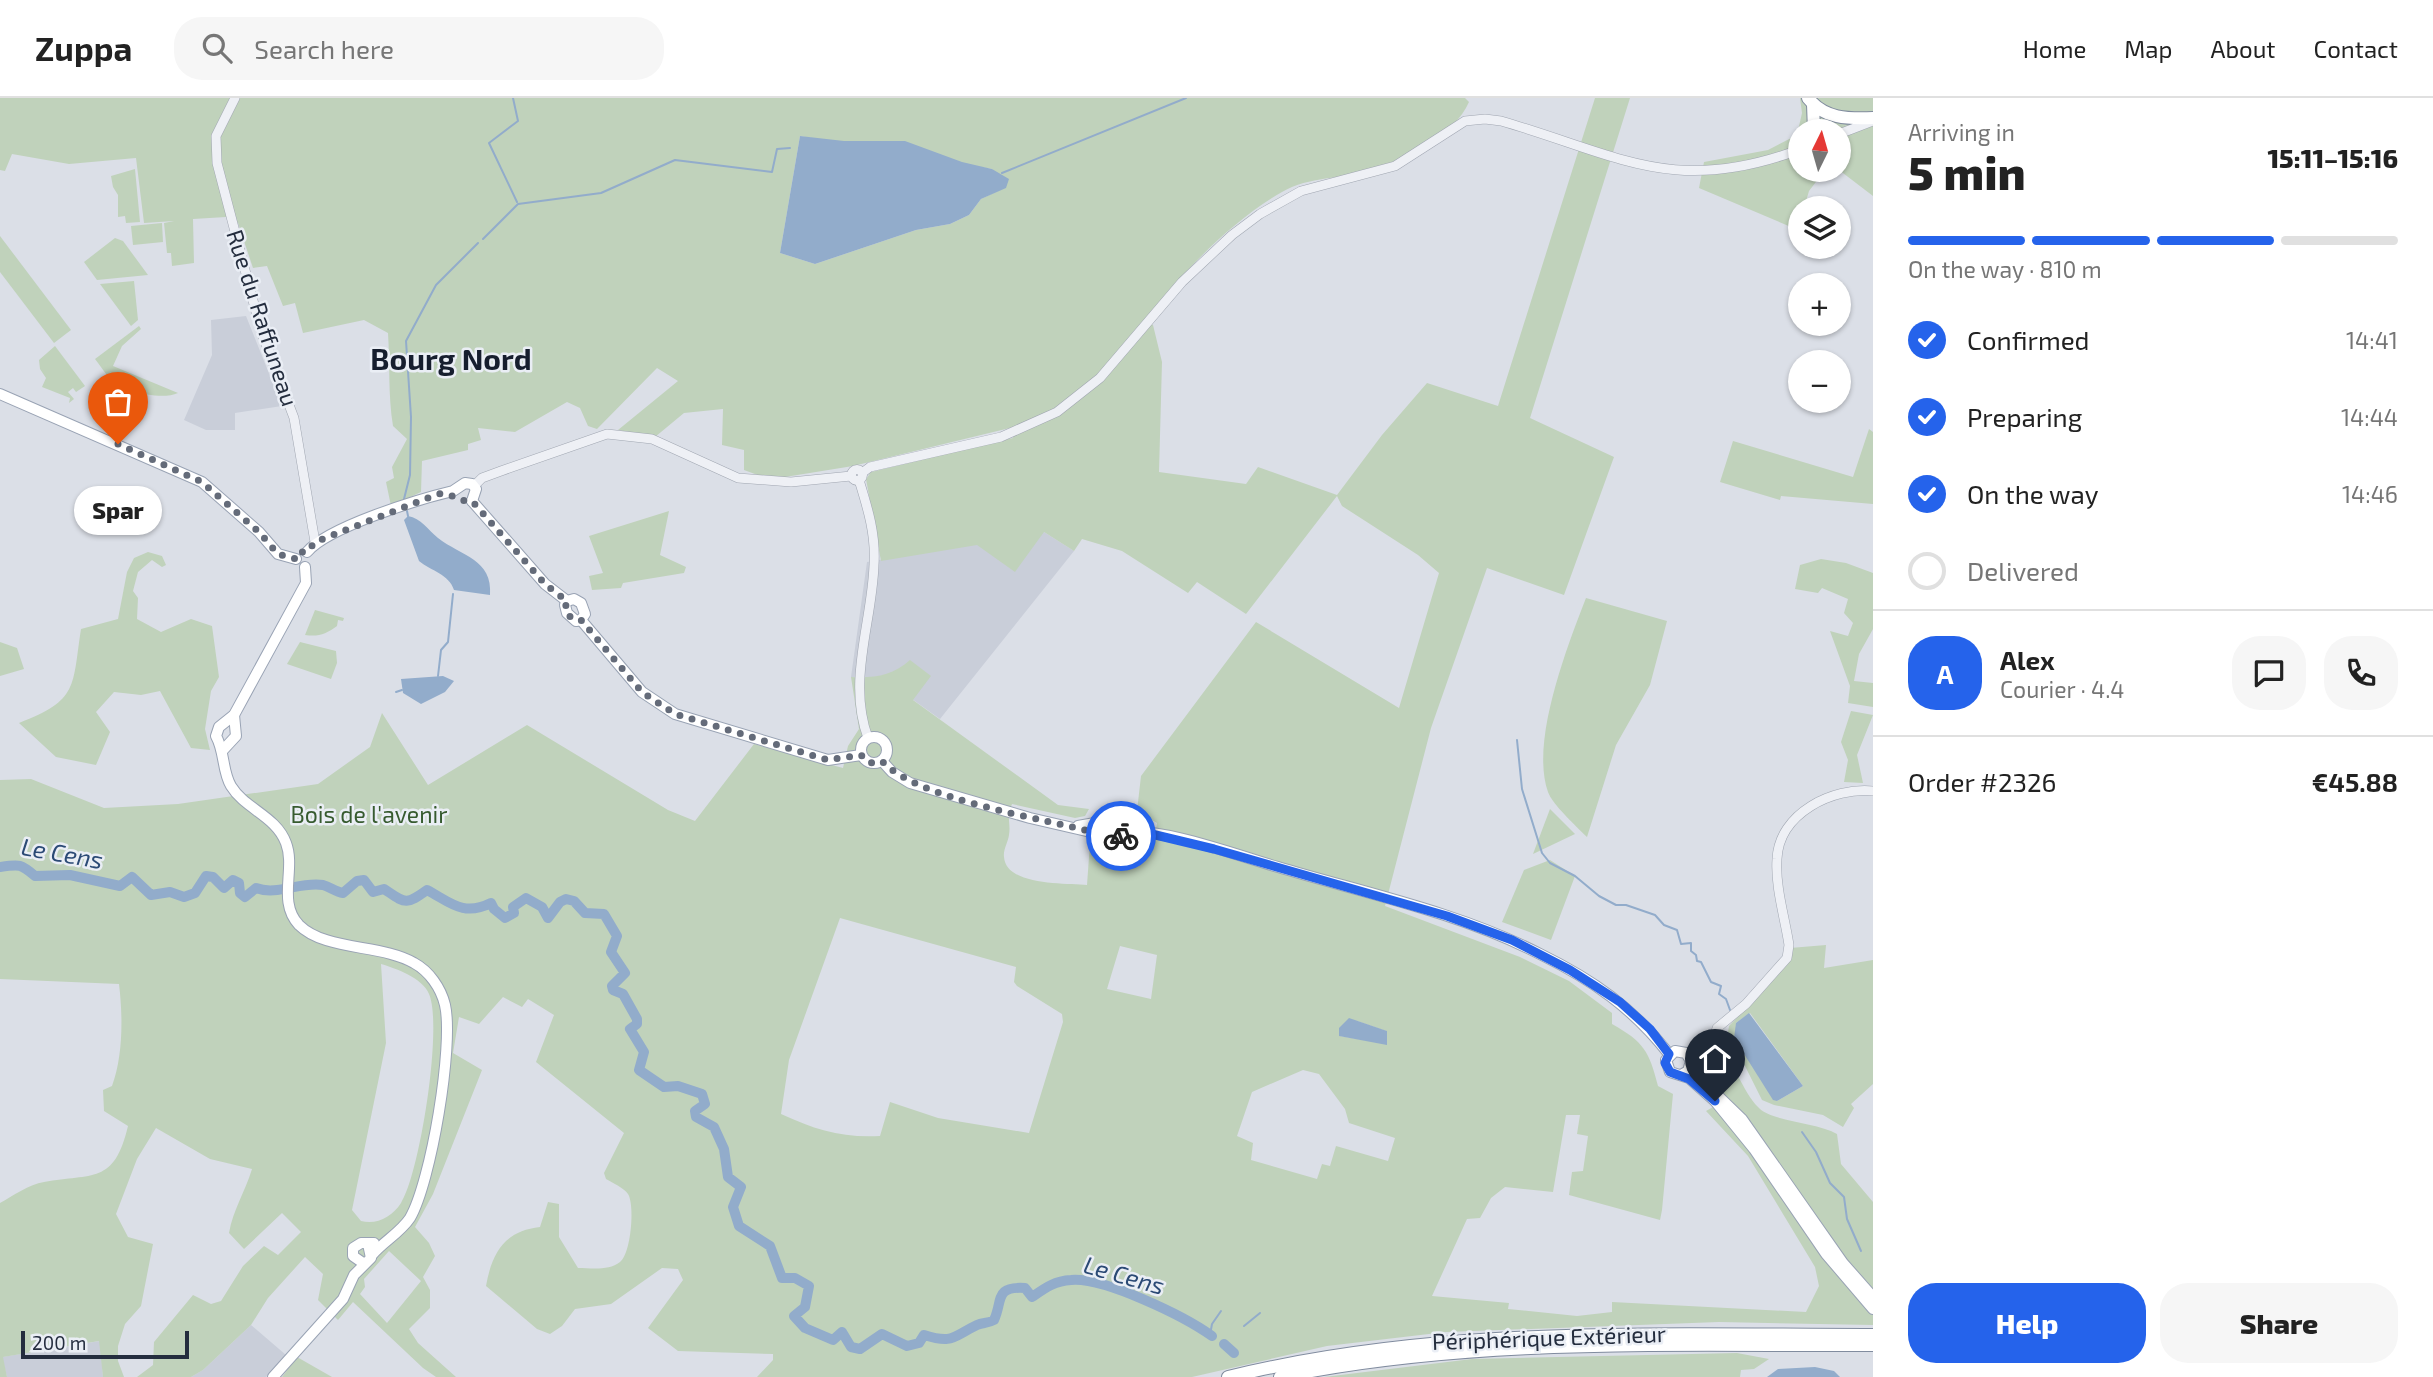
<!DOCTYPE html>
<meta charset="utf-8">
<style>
body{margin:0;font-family:"Exo 2",sans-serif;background:#f6f6f6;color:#222;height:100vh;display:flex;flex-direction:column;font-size:26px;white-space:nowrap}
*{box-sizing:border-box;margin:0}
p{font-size:23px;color:#767676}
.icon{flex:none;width:38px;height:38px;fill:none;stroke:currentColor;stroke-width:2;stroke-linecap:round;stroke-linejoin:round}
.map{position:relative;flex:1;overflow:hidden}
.drawer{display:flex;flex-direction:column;background:#fff;width:560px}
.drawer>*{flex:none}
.needle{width:46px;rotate:5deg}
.fabs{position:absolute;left:1788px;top:21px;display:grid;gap:14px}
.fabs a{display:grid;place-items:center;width:63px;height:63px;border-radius:50%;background:#fff;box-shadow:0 2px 5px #0004;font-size:35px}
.scale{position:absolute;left:21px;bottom:18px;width:168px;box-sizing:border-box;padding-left:7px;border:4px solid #242d3e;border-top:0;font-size:19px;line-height:24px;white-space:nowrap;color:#242d3e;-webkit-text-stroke:5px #eaeef5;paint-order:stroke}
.pin{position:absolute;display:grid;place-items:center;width:60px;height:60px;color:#fff;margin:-72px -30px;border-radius:50% 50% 50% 0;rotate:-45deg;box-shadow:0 0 7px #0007}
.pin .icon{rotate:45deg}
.courier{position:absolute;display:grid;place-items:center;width:70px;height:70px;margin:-35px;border:5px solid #2563eb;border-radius:50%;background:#fff;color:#222;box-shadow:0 2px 9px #0007}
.bubble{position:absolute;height:49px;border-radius:24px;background:#fff;box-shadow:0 2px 5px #0004;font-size:23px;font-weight:800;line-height:49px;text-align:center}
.overview em{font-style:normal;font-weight:800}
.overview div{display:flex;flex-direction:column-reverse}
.overview{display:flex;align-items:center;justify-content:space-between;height:119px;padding:0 35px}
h1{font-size:46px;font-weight:800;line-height:52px}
.bar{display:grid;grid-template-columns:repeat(4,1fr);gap:10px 7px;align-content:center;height:84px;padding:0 35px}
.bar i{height:9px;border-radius:5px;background:#e0e0e0}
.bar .active{background:#2563eb}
.bar p{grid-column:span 4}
.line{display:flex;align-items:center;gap:18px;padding:0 35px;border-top:2px solid #e0e0e0}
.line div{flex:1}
.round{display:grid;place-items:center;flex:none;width:74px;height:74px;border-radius:28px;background:#f6f6f6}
ol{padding:0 35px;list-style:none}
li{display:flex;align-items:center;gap:21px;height:77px}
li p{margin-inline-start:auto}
li .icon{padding:7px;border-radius:50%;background:#2563eb;color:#fff;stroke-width:4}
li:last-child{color:#767676}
li i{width:38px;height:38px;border:4px solid #e0e0e0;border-radius:50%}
.cta{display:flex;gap:14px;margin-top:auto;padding:14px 35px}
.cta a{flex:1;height:80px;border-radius:28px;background:#2563eb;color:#fff;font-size:28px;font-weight:800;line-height:80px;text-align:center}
.cta a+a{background:#f6f6f6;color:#222}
header{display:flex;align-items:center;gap:42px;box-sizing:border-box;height:98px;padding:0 35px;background:#fff;border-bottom:2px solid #e0e0e0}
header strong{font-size:33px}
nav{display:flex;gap:38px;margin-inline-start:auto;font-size:24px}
.search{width:490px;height:63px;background:#f6f6f6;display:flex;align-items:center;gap:18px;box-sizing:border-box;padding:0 24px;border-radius:28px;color:#767676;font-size:26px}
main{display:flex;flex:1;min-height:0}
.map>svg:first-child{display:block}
.built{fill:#c9ced9}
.green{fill:#c0d2bb;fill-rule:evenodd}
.water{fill:#92accb}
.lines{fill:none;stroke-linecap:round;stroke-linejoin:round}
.stream{stroke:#92accb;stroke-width:2}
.river{stroke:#92accb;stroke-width:10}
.minor-casing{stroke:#a0a6b1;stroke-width:10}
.major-casing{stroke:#99a3b4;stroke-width:12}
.highway-casing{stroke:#818c9f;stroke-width:14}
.minor{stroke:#eef0f5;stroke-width:9}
.major{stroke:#fff;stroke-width:10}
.highway{stroke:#fff;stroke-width:12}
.done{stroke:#646b79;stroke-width:7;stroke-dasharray:0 12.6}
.route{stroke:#2563eb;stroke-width:9}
.labels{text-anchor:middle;stroke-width:5;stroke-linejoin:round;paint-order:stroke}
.street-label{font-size:23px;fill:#242d3e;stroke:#eaeef5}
.park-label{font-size:23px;fill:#375b30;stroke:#eaeef5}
.water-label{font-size:24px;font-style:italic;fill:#2b4a75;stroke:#eaeef5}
.district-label{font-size:30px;font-weight:bold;fill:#161e2e;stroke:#eaeef5}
</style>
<header>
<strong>Zuppa</strong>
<div class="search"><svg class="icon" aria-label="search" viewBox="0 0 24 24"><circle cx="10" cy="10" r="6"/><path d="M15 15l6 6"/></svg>Search here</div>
<nav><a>Home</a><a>Map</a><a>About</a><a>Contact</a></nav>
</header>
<main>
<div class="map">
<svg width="1873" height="1279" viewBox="0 0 1873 1279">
<rect width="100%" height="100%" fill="#dbdfe7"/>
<!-- built -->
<g class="built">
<path d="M246,218L282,308L235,315V332H206L184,322L212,257L211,222Z"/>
<path d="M1044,434L1074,453L940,621L912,601L895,575L870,580L851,579L867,464Z"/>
<path d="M251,1227L286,1257L266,1279H191L203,1272Z"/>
<path d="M100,1243L103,1279H7L2,1259Z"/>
</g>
<!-- green -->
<g class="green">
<path d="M0,0H1465L1469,4C1455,37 1404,62 1370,73C1341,81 1310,78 1282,94C1230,124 1182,175 1145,222L1153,227L1162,264L1159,374L1246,386L1258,369L1337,397L1382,337L1427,285L1498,308L1595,0H1630L1530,320L1614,359L1564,497L1487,470L1431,630L1385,808L1520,859L1569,883L1612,915V926C1644,944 1649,953 1658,988L1673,996L1662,1112L1660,1122L1569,1097L1572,1074L1583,1073L1588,1038L1577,1036L1580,1017H1566L1553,1094L1505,1089L1491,1100L1480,1120L1467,1121L1432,1198L1509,1205L1508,1211L1577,1218L1612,1214V1204L1806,1214L1819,1188L1815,1169L1748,1058L1706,1013L1722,1004L1723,987L1700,964L1713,949C1740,969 1740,991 1759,1010C1773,1024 1816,1024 1837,1036L1841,1066L1873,1104V1227L1719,1224L1446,1234L1327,1248L1192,1279H757L773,1262V1256L678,1253L648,1230L683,1182L678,1171L662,1170L611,1206L575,1211L562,1228L550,1236L537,1231L486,1188C492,1154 505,1133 540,1129L548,1104L559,1106V1139L578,1170C591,1170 609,1173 620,1164C631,1156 635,1107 628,1096C624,1090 613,1085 606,1081L604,1075L624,1035L536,964L554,917L528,901L522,909L503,899L479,926L459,919L453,955L482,972L433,1096L415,1129L429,1145L435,1158L423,1179L430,1192V1210L409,1231L418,1245L456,1279H436L423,1270L353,1204L338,1222L318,1202L323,1176L305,1159L268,1200L251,1227L203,1272L191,1279H137L153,1267L154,1244L193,1197L211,1206L221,1203L243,1168L264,1148L278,1157L301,1134L282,1115L244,1151L229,1135C233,1112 245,1094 252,1071L210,1061L156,1030L137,1061L116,1116L128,1139L153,1146L141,1208L125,1226L118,1248V1263L124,1279H103L99,1243L3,1259L7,1279H0V1105C13,1098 29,1086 44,1084C93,1075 114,1087 128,1028L104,1013L103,992L112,988C123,958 123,919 119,886L0,881V682L31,681L104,710L178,706L318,686L370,649L382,615L428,687L527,627L668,712L695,723L754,646L843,670L848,648L859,631L851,579C875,580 892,578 910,562L931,578L913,602L1058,707L1089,711L1085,718L1075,720L1012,706C1006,722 1011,724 1009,737C1008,744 1003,752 1004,759C1006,788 1065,785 1087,787L1090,745L1116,754L1127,738L1155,739L1157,725L1137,713L1141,678L1256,524L1399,610L1439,475L1418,457L1342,408L1337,398L1246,516L1197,484L1188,495L1122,453L1082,441L1074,453L1044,434L1015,474L977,447L881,463L866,381L871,374L1013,340L1014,329L853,368L785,379H763L744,372V352L722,347L723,311L684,315L655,339L618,332L678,283L657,270L597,331L588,328L580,310L567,304L515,334L478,330L481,342L468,346V352L422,363L421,394L391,408L386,384L394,380L392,369L407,341L393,328C388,297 390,266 388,235L364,222L303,235L295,205L283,208L267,168L253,170L238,125L226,119L193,121L194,165L172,168L171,155H167L164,125L174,123L144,125L136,60L69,66L12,56L5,73L0,72ZM800,38L992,71L1006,89L981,101L969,117L950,126L916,132L815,166L780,155ZM840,820L1016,869L1014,884L1017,888L1062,916L1063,924L1029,1035L938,1020L890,1004L880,1038C842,1040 816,1032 781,1016L789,962ZM1120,848L1157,857L1151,901L1107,891ZM381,866C395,870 423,880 429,896C443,928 420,1075 401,1105C392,1119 377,1127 361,1123L352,1112L386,945ZM1357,923L1386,933L1387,946L1340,938ZM1303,972L1319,976L1345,1011L1349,1025L1395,1040L1388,1063L1336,1048L1330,1068L1322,1066L1317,1081L1251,1062L1253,1045L1237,1038L1252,994ZM389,1153L421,1183L387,1225L360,1196L365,1189L364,1181Z"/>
<path d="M1800,0H1873V98L1839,72V33H1801V72H1825L1809,93L1804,110H1801L1798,132L1699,90L1704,64L1768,52L1797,37L1802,15Z"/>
<path d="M135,71L140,124L126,125L125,118L118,119V97L113,89L111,78Z"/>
<path d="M162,125L163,144L133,147L131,128Z"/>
<path d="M0,138L71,232L54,245L0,174Z"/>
<path d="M115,140L123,143L148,177L97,182L84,164Z"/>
<path d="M134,183L138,222L131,228L100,186Z"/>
<path d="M139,228L141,231L122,248L113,268L178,295C160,303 123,293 109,279C104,274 100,267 95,261Z"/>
<path d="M55,248L85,288L76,294L73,290L68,294L74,301L69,305L70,300L42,289L46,280L40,271L39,262Z"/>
<path d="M1869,331L1873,334V406L1781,398L1780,402L1720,384L1733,343L1853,379Z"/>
<path d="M669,413L660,457L686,469L684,475L623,485L621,490L592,492L589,478L603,475L589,438Z"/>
<path d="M148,454L162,458L166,467L162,469L152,462L138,474L133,493L138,500L137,521L161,534L191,521L212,528L219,579L211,593L205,631L210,652L191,650L160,593L141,597L114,594L96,614L110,634L96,667L56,659L19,625C79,602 72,589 81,531L118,521L127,474L134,460Z"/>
<path d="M1821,461L1846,465L1873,475V531L1859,556L1854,583L1873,585V609L1848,605L1850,588L1830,533L1848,538L1853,525L1844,515L1848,501L1822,490L1818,495L1795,491L1800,467Z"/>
<path d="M1586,500L1667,523L1650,587L1616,647L1587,739C1577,729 1552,706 1548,694C1530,644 1567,549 1586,500Z"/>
<path d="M315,512L344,520L343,523L338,522L337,528C326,536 319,539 305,537Z"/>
<path d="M0,544L17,550L24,571L0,578Z"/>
<path d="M300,544L336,553L337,565L331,581L287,566Z"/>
<path d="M1851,613L1873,617L1857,657L1863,685L1844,684L1848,662L1841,644Z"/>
<path d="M1550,711L1575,736L1533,756Z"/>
<path d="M1550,762L1575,778L1551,842L1502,824L1524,772Z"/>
<path d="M1826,847L1824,870L1873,862V986L1851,1006L1854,1010L1843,1029L1823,1017L1774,1007L1762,1002L1728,934L1729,928L1767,888L1790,850ZM1750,915L1803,988L1777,1003L1736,925Z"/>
<path d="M1737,1255L1769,1261L1754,1271L1741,1272L1740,1279H1324L1472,1261Z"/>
<path d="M297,1259L332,1279H282Z"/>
</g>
<!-- water -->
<g class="water">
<path d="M800,38L844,43H905L962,64L992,71L1009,81L1006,90L981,101L969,117L950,126L916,132L815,166L780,155Z"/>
<path d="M408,418C421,420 428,432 438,440C461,458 493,461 490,497L454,492C449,476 431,473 419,463L404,422Z"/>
<path d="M443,578L454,583L445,594L421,606L403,595L401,581Z"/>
<path d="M1749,915L1803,988L1777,1003L1773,1002L1734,940L1736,925Z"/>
<path d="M1349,920L1387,933V947L1339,938V930Z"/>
<path d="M1815,1269L1834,1273L1840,1279H1767L1778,1271Z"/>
</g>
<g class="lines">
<!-- stream -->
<g class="stream">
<path d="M513,0L518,23L489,45L517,104"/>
<path d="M1002,75L1186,0"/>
<path d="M483,141L518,106L601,95L675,62L772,74L777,51L790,50"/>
<path d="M404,401L410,377L411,319L406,243L436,187L478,145"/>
<path d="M407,413L408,418"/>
<path d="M438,578L441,552L448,544L453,496"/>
<path d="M396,594L402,592"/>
<path d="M1517,642L1522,691L1542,755L1550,765L1575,778L1599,798L1616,807H1626L1655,817L1664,827L1677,832L1681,846L1691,845V853L1696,857L1697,863L1701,864L1711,884L1721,888L1719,896L1726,901L1730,912"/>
<path d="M1802,1034L1816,1054L1830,1085L1844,1099L1847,1121L1861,1153"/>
<path d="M1244,1228L1260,1215"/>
<path d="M1210,1237L1212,1226L1221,1213"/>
</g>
<!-- river -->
<g class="river">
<path d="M0,769C20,766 21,766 35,778L70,777L120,788L132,779L151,797L170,794L184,799L195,795L206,778L213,779L224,790L233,782L239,785L240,795L245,799L256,790C277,798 301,783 323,787C330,789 336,794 343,795L357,783L364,782L373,794L384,791C405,805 405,808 427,792C450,804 463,819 491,805L494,811L505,820L514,815L513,809L526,800L542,809L548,820L560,804L566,801L574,803L585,815L604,816L617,838L611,854L625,875L612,888L613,892L623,896L637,921V926L630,931L644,954L639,972L664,989L678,988L702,996L705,1006L695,1013L696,1019L714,1029L724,1051L728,1079L741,1089L733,1109L739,1128L770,1148L782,1180H795L809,1188L805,1209L794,1218L805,1230L833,1242L842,1234L851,1249L860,1251L882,1236L907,1248L919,1245L924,1237C953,1246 952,1239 977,1227C983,1224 987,1226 994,1222C1003,1203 994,1188 1025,1190L1032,1199C1045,1190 1054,1183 1071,1182C1104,1179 1184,1218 1212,1238"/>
<path d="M1224,1246L1234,1255"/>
</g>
<defs>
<g id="minor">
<path d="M235,0L216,38L217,65L261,233L294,320L315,444"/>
<path d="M1839,36L1873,23"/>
<circle cx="857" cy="377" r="5.5"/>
<path d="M862,375L870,369L1001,339L1057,314L1100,280L1182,184L1232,137L1260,116L1301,93L1395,68L1465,23L1485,21L1501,23C1619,57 1674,99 1801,51"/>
<path d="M859,382C868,411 876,437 874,467C872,525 847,583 868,640"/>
<path d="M474,388L482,380L501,373L607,336L652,341L738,380L791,384L851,378"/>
<path d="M1691,963L1714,941L1717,930L1746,906L1787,860L1789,847C1785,820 1775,789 1777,761C1779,715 1833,689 1873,693"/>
</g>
<g id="major">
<path d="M0,296L202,384L259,434L278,456L296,461"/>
<path d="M472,403L545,486L567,503"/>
<path d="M307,454C328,429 419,401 453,393L465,385L472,386L476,391L472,403"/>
<path d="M305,469L306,485L234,617L219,629L216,638C225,654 222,673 231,688C245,711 276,718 286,745C296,771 277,804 299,827C325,853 382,846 414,865C429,873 441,890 445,907C454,947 431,1084 410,1120C400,1135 384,1143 372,1157"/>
<path d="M567,503L574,501L581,505L585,516L581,522"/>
<path d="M567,503L565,507L567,515L576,523L581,522"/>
<path d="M581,522L642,594L675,616L828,662L861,657"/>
<circle cx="874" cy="652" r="13"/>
<path d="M223,652L236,638L234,617"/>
<path d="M882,663L892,674L910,685L1030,720L1095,735L1108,743L1117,742L1123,735L1122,722"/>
<path d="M1078,728L1095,725L1110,717L1146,731"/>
<path d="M1123,735C1156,727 1242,759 1278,769C1365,795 1458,814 1540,856C1593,882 1633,910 1669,956"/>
<path d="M1681,977L1688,973L1691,963L1686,955L1675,953L1666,962L1670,974L1689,980L1715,1003L1754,1051L1826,1156L1873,1211"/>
<path d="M1711,991L1742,1021L1843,1165L1873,1199"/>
<path d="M363,1165L353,1158V1150L361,1145H374"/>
<path d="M273,1279L343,1201L354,1177L371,1160L368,1146"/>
</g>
<g id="highway">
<path d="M1808,0C1824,21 1848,21 1873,20"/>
<path d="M1813,6L1814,33"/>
<path d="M1228,1279C1441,1227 1656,1237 1873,1237"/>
<path d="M1280,1279C1476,1239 1674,1248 1873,1247"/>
</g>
</defs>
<!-- minor casing -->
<use href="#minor" class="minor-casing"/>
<!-- major casing -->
<use href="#major" class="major-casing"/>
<!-- highway casing -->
<use href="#highway" class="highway-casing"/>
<!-- minor -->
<use href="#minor" class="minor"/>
<!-- major -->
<use href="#major" class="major"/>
<!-- highway -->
<use href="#highway" class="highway"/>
</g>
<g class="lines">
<!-- done -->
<path class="done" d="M118,346L202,384L259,434L278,456L296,461L299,454H307L315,444L438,396C452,394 460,405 472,403L545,486L567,503L565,511L571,520L581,522L642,594L675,616L828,662L861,657L870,665L882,663C918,702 1042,720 1096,735L1108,743L1121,738"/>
<!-- route -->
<path class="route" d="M1121,738L1139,733L1214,751L1447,818L1512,842L1570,872L1620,904L1650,931L1669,956L1665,965L1670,974L1689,981L1715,1003"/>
</g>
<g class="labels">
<!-- street labels -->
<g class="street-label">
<text transform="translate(262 220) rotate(72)" y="8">Rue du Raffuneau</text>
<text transform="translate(1549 1240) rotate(-2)" y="8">Périphérique Extérieur</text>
</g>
<!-- park labels -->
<g class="park-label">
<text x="369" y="725">Bois de l'avenir</text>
</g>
<!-- water labels -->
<g class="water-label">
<text transform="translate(62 756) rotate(10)" y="8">Le Cens</text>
<text transform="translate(1124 1178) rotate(16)" y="8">Le Cens</text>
</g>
<!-- district labels -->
<g class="district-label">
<text x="451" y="272">Bourg Nord</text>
</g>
</g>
</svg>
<div class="fabs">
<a><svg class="needle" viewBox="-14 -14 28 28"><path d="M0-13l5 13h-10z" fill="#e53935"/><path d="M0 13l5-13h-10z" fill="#767676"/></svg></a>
<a><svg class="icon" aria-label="layers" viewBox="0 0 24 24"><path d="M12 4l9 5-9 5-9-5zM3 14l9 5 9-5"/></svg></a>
<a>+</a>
<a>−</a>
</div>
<div class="scale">200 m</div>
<div class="pin" style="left:118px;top:346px;background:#ea580c"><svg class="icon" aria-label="bag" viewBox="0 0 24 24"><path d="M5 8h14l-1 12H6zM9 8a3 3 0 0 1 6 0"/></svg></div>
<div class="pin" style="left:1715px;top:1003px;background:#1f2937"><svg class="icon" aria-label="home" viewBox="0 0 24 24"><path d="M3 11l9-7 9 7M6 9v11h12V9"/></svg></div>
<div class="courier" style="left:1121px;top:738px"><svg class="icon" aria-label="bike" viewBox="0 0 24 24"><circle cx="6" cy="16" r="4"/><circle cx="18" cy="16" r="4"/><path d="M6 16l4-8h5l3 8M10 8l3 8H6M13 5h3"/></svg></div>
<div class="bubble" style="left:74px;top:388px;width:88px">Spar</div>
</div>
<section class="drawer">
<div class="overview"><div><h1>5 min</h1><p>Arriving in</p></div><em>15:11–15:16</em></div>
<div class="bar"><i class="active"></i><i class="active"></i><i class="active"></i><i></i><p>On the way · 810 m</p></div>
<ol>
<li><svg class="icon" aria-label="check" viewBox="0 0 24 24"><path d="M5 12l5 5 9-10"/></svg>Confirmed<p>14:41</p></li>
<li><svg class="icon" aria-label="check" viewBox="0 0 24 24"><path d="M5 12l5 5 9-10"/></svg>Preparing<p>14:44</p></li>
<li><svg class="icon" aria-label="check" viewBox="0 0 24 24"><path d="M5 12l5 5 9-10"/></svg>On the way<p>14:46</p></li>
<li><i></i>Delivered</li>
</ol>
<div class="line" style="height:126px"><b class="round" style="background:#2563eb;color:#fff">A</b><div><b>Alex</b><p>Courier · 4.4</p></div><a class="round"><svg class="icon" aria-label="chat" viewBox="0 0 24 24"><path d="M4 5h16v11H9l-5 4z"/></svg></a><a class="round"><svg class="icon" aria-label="phone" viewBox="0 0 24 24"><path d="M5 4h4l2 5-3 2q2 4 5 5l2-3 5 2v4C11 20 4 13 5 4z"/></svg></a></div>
<div class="line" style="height:91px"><div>Order #2326</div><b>€45.88</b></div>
<div class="cta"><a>Help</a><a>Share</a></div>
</section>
</main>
